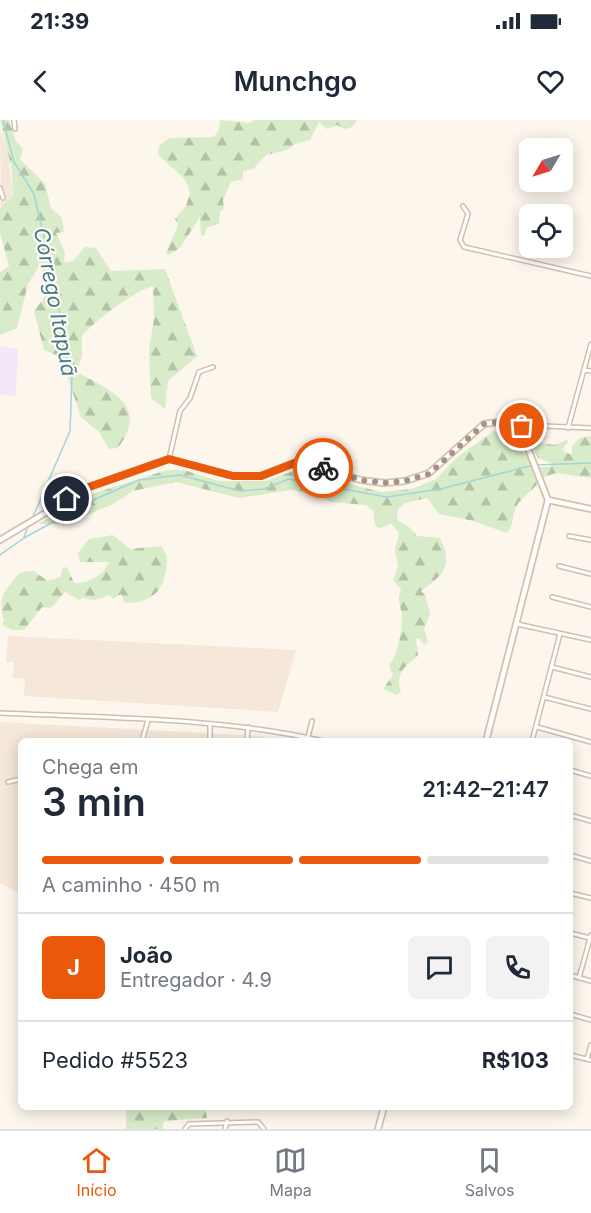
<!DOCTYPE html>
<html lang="pt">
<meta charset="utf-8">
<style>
body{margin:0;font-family:Inter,sans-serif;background:#f2f2f3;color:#1f2937;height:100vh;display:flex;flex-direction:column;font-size:22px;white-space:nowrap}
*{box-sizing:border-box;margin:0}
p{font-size:20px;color:#747a83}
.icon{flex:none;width:33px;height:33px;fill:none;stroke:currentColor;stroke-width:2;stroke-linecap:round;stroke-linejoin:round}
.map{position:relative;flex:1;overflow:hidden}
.drawer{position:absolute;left:18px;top:618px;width:555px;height:372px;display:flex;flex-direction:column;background:#fff;border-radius:9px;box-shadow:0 3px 15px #0003}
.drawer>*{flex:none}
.needle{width:39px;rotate:232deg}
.controls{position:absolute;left:519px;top:18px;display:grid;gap:12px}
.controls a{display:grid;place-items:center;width:54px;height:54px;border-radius:9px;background:#fff;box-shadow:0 3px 15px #0003;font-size:30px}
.pin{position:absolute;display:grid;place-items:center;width:51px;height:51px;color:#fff;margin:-26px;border:3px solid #fff;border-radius:50%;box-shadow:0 2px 6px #0007}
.courier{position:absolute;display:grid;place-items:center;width:60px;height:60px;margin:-30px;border:4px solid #ea580c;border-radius:50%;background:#fff;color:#222;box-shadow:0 2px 8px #0007}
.headline em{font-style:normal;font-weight:600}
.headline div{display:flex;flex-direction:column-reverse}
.headline{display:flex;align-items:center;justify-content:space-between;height:102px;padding:0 24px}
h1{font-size:39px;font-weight:600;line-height:45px}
.bar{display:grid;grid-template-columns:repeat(4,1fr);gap:9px 6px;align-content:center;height:72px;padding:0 24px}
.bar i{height:8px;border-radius:4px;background:#e0e1e3}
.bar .current{background:#ea580c}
.bar p{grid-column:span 4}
.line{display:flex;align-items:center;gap:15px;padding:0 24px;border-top:2px solid #e0e1e3}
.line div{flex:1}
.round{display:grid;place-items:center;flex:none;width:63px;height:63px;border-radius:9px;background:#f2f2f3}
.status{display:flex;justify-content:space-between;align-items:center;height:42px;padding:0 30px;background:#fff;direction:ltr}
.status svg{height:16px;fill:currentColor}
header{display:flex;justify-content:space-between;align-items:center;height:78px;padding:0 24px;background:#fff;font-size:27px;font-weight:600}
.menu{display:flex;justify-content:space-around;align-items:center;height:84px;border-top:2px solid #e0e1e3;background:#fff;font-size:16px;color:#747a83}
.menu a{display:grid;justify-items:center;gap:3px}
.menu .current{color:#ea580c}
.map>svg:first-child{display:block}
.residential{fill:#f5e8da}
.education{fill:#f3e8fa}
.forest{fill:url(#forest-firs)}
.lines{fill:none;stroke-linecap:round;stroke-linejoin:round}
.stream{stroke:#a5d3da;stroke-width:1.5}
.street-casing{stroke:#d1beb0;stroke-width:6}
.secondary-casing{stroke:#d6c0b0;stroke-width:8}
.street{stroke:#fff;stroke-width:3}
.secondary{stroke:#fff;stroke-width:4.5}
.done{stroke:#a89285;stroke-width:6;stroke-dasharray:0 10.8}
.route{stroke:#ea580c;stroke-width:8}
.labels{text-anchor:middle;stroke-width:4.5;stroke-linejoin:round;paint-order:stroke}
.water-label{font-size:21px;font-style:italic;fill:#437c86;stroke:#fffaf3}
</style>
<div class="status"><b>21:39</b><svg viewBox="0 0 49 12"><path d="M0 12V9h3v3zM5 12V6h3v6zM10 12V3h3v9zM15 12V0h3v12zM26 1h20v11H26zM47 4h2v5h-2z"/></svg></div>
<header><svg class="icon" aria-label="back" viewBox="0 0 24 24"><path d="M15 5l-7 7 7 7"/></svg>Munchgo<svg class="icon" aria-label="heart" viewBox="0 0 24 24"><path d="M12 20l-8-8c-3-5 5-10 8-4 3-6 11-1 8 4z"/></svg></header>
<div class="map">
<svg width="591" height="1009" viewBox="0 0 591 1009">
<defs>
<pattern id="forest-firs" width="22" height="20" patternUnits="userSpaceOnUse" patternTransform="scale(1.5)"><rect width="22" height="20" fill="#d8ecc9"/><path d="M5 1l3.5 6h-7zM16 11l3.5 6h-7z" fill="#b4c2a5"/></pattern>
</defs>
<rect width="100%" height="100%" fill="#fdf6ec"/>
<!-- residential -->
<g class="residential">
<path d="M0,8L9,36L13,77L1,89Z"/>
<path d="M8,516L296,530L278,592L24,576L25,559L13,558L14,542H6Z"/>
<path d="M0,602L263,616V621H21V774L0,763Z"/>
</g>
<!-- education -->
<path class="education" d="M0,226L18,229L16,276L0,275Z"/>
<!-- forest -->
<g class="forest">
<path d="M0,0H9L16,21L23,29L20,39L45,64L51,88L62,98L64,112L56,113L65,132L64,143L73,141L85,127L96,128L111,151L165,149L197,236L168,261L165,289L151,278L149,229L154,199L153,166C134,171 96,200 82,216V235L77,252C111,271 150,285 118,328L109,329L99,312L81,297L61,237L44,230L34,191L45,177L42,147L38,148L28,164L17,208L0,215V152L9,146L0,112V88L13,77L12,50Z"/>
<path d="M220,0L250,3L255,0H357L352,7L345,9L337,5L327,9L319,2L310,20L295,24L287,30L266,35L253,49L243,51V59L231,62L223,80L224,89L220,92L219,104L206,108L205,115L201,116L200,97L180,128L169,135L166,133L178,105L175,99L186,86L190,73C187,54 170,49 158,34L159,26L169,18L214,17L219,9Z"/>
<path d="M493,311L508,315L514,324H521L523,332L539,347H549L553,344L538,338L532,325L534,322L555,325L569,319L562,330L572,335V326L580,318L591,316V358L556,353L541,358C535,370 523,375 516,387C511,396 515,407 506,413L474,401L439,394L427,378L405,383L398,389L397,400L409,407L417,416L440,418C454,446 443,455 421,471L425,475L430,494L424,509L428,522L424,525L419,518L416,519L418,536C406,545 394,554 401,571L397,575L383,569L393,555L389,545C398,534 402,512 402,498C402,488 396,480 401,470L393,460L398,447L395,429L399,413L391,403L381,408L376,407L373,391L366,385L331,382L319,375L291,370L239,378L176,362L133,371L113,384L66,404H38L92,374L167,350H184L219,361H266L296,350L381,372L412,369L436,359L455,339Z"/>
<path d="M113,415L130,429L161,426L167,436C167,467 156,483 125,483L121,474L113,479L110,475L95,480L83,478L79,480L65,472L51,488L42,487L24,510H12L2,505L4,501C0,487 0,476 9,466C18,456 16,451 33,451L48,461L60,457L63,448L67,447L74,463C87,465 105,454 109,442H80L78,433L89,419Z"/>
<path d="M126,987H198L206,991L207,998L164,1001L162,1009H126Z"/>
</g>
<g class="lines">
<!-- stream -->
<g class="stream">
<path d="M3,0L14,42L34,74L58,178L63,224L72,257L70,311L32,399"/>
<path d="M24,417L27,409"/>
<path d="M0,435L24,418L91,381L139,360L180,355L240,371L264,369L289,359L387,377L440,369L534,345L591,343"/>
</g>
<defs>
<g id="street">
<path d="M14,0L15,9"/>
<path d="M0,68L3,78"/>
<path d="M463,86L468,94L460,120L464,127L591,156"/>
<path d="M584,250L591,251"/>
<path d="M521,305L591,308"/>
<path d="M568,308L591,224"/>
<path d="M169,339L180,291L190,278L199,252L213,247"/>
<path d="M569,416L591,420"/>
<path d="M559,446L591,454"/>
<path d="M552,477L591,487"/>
<path d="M517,504L591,520"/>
<path d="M552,547L591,557"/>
<path d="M544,577L591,589"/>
<path d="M0,593C107,598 218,597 323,621"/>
<path d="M537,607L591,622"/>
<path d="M142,621L148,600"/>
<path d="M210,621V606"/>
<path d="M247,621L248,607"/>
<path d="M307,621L312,601"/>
<path d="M532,621L560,514"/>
<path d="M570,650L591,656"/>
<path d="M8,662L21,659"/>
<path d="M570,695L591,701"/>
<path d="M570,735L591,741"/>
<path d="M570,773L591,778"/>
<path d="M570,813L590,818"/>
<path d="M570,855L591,861"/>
<path d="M579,858L591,815"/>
<path d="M570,894L591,900"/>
<path d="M570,935L591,940"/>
<path d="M587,939L591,925"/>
<path d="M185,1009L189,1004L258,1002L264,1009"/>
<path d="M225,1009L227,1001"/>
</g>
<g id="secondary">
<path d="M548,380L591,389"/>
<path d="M0,420L89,367L169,339L233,356H261L297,342L361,360L384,363L405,361L429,353L484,304L505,301L516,305L518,309L522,306L519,303L516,305"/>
<path d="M486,621L548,380L520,308"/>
<path d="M378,1009L384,987"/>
</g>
</defs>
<!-- street casing -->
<use href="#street" class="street-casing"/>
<!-- secondary casing -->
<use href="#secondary" class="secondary-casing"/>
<!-- street -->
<use href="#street" class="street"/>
<!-- secondary -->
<use href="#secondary" class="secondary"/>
</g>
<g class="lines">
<!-- done -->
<path class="done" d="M323,348L361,360L384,363L405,361L429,354L484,304L505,301L522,306"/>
<!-- route -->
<path class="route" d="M67,379L89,367L169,339L233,356H261L297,342L323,348"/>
</g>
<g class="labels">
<!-- water labels -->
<g class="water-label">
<text transform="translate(55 182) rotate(79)" y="7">Córrego Itapuã</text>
</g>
</g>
</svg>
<div class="controls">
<a><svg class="needle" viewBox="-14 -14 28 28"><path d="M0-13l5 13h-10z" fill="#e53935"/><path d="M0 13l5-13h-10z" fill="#747a83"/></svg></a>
<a><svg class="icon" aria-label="locate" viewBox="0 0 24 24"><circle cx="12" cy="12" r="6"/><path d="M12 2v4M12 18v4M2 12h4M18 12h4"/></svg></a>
</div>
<div class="pin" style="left:522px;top:306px;background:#ea580c"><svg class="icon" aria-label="bag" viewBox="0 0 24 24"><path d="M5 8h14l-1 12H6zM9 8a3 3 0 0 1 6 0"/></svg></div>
<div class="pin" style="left:67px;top:379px;background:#1f2937"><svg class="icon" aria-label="home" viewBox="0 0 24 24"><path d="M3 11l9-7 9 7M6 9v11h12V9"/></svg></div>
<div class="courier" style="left:323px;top:348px"><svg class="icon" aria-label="bike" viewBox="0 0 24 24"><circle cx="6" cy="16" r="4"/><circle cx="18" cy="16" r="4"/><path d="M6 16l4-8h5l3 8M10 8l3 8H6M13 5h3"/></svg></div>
<section class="drawer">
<div class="headline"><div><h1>3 min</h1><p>Chega em</p></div><em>21:42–21:47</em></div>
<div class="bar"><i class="current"></i><i class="current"></i><i class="current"></i><i></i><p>A caminho · 450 m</p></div>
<div class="line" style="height:108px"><b class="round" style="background:#ea580c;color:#fff">J</b><div><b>João</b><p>Entregador · 4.9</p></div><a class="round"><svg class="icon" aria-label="chat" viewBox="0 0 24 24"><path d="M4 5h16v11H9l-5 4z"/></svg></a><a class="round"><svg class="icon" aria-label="phone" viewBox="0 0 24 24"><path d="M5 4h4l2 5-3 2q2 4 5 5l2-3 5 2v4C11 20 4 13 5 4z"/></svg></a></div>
<div class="line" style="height:78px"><div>Pedido #5523</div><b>R$103</b></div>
</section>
</div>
<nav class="menu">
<a class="current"><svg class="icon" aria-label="home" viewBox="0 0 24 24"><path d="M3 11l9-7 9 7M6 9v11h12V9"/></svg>Início</a>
<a><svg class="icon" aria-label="map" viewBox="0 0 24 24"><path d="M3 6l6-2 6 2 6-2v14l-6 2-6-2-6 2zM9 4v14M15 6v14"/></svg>Mapa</a>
<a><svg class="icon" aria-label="saved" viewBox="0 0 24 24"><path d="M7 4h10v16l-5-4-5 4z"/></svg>Salvos</a>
</nav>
